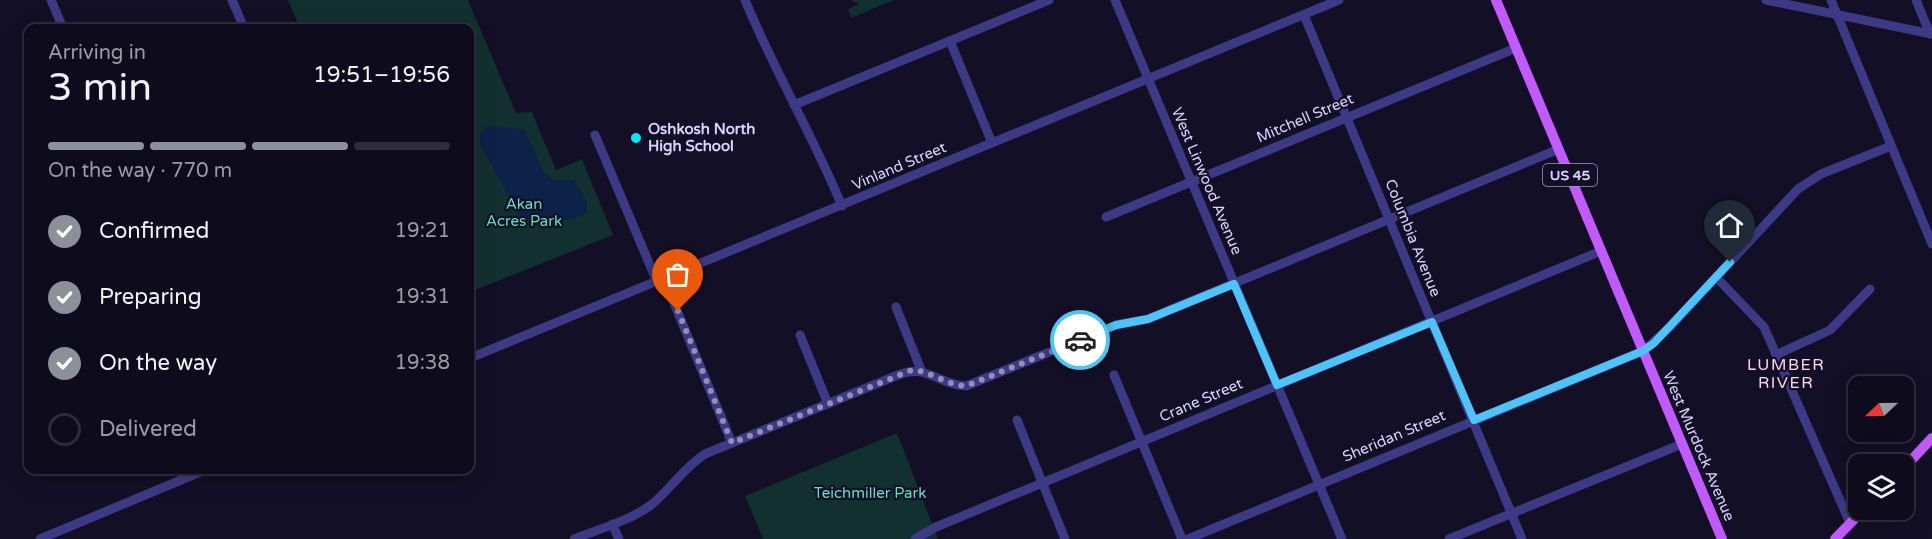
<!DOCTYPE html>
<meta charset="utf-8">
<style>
body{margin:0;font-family:"Varela Round",sans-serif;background:#1c1929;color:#f1f3f6;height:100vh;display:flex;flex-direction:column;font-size:22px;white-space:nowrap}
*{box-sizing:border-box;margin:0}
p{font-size:20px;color:#9b9ba3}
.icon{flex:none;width:33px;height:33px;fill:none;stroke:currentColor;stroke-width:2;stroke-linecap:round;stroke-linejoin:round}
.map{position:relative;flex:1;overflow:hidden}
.sheet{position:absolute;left:24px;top:24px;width:450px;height:450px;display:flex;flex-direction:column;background:#0e0b1c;border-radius:12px;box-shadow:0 6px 24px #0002,0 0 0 2px #2e2b3b}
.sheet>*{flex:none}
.needle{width:39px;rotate:248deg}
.controls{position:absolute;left:1848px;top:376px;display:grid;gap:12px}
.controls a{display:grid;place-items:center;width:66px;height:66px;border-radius:12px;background:#0e0b1c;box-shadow:0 6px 24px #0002,0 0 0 2px #2e2b3b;font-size:30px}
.pin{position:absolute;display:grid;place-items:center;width:51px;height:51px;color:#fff;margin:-62px -26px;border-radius:50% 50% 50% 0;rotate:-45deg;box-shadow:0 0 6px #0007}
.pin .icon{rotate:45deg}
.courier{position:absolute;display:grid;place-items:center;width:60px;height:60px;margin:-30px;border:4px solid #4fc3f7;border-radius:50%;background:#fff;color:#222;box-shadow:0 2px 8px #0007}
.head em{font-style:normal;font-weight:600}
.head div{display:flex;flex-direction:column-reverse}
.head{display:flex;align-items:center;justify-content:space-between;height:102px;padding:0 24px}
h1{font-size:39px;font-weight:600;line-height:45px}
.bar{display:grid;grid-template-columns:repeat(4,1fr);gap:9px 6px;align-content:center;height:72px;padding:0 24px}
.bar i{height:8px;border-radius:4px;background:#2e2b3b}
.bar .active{background:#8c9099}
.bar p{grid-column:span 4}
ol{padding:0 24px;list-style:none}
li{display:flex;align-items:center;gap:18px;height:66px}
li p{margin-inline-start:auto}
li .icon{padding:6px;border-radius:50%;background:#8c9099;color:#fff;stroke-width:4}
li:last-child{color:#9b9ba3}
li i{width:33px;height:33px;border:3px solid #2e2b3b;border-radius:50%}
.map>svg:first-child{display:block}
.green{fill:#12302f}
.water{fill:#0c2248}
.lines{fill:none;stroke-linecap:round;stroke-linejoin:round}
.minor{stroke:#3d3a85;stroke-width:9}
.major{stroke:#c25bff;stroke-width:10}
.done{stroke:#948fb3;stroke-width:6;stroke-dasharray:0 10.8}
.route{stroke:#4fc3f7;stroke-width:8}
.poi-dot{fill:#00e5ff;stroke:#130f26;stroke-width:2}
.labels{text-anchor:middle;stroke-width:4.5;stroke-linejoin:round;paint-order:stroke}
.shield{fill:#130f26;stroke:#9e99be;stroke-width:1.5}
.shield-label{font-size:14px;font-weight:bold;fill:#d9d4ff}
.street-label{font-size:15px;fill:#d9d4ff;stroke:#130f26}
.poi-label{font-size:15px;font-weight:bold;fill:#d9d4ff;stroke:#130f26;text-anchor:start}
.park-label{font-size:15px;fill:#5fe0c0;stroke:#130f26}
.neighbourhood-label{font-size:16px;letter-spacing:1.5px;fill:#ffd6f0;stroke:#130f26}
</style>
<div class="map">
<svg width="1932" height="539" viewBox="0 0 1932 539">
<rect width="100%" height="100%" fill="#130f26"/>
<!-- green -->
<g class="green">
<path d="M288,0H468L516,113L532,112L556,170L582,159L613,235L470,292V28H300Z"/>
<path d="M850,0H894L851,18L848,9L859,4Z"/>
<path d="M897,433L938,539H763L745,496Z"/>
</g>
<!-- water -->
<path class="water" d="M488,126L524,129L544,172L553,180H573L587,201V212C568,224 538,226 519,215L480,144V133Z"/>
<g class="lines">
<!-- minor -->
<g class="minor">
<path d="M51,0L63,28"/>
<path d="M232,0L244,28"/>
<path d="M745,0C774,70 813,136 842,206"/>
<path d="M1115,0L1342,539"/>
<path d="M1766,0L1932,34"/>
<path d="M1831,0L1932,244"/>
<path d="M1916,0L1930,34"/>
<path d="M1304,15L1522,539"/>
<path d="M950,41L992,143"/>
<path d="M794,105L1049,0"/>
<path d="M595,135L657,282"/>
<path d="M1106,217L1516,48"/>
<path d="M1716,277L1764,327L1850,523"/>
<path d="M664,279L732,443"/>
<path d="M896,307L921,370"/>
<path d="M800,335L828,404"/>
<path d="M1776,355L1830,330L1870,289"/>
<path d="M470,358L1339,0"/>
<path d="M1114,375L1182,539"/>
<path d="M1017,420L1065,539"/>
<path d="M612,524L619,539"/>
<path d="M40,539L205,470"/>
<path d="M574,539C599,529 629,521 651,505C671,489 683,468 705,454L898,375C927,363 938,385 966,386L1116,325L1148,319L1559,149"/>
<path d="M915,539L936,527L1601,251"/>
<path d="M1188,539L1643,351L1670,327L1798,189L1821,174L1891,146"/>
<path d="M1449,539L1682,444"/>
</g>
<!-- major -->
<g class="major">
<path d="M1496,0L1722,539"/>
<path d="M1904,468L1932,438"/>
<path d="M1835,539L1863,510"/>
</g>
</g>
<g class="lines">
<!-- done -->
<path class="done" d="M678,311L732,443L912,370C931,371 946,385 966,386L1080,340"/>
<!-- route -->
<path class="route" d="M1080,340L1116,325L1148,319L1234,284L1277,385L1432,322L1474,420L1643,351L1654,343L1730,262"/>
</g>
<!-- markers -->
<circle class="poi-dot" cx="636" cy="138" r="6"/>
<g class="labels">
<!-- shield labels -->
<rect class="shield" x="1543" y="164" width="54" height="22" rx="4.5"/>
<g class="shield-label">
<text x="1570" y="180">US 45</text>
</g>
<!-- street labels -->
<g class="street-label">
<text transform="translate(1305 118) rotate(-23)" y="5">Mitchell Street</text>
<text transform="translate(899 166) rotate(-23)" y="5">Vinland Street</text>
<text transform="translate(1207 181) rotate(67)" y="5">West Linwood Avenue</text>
<text transform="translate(1413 238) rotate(68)" y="5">Columbia Avenue</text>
<text transform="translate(1201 400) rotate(-23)" y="5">Crane Street</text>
<text transform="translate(1394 436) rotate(-23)" y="5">Sheridan Street</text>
<text transform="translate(1699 446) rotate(67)" y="5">West Murdock Avenue</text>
</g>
<!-- poi labels -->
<g class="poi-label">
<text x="648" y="134">Oshkosh North<tspan x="648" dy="17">High School</tspan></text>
</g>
<!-- park labels -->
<g class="park-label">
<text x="524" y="209">Akan<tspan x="524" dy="17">Acres Park</tspan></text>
<text x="870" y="498">Teichmiller Park</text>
</g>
<!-- neighbourhood labels -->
<g class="neighbourhood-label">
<text x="1786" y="370">LUMBER<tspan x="1786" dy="18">RIVER</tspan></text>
</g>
</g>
</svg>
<div class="controls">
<a><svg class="needle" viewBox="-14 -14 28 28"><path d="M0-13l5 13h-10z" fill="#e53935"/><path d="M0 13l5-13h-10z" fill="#9b9ba3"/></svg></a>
<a><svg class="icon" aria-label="layers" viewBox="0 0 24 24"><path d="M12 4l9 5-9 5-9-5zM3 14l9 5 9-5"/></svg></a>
</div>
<div class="pin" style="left:678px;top:311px;background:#ea580c"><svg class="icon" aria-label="bag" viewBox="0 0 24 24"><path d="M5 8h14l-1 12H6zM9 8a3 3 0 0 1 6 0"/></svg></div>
<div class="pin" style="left:1730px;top:262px;background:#1f2937"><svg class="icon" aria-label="home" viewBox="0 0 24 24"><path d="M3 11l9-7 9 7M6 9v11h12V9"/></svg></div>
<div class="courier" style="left:1080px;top:340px"><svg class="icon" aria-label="car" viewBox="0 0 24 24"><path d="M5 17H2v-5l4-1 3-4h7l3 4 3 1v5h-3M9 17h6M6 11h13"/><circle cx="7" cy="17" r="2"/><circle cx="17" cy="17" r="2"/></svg></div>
<section class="sheet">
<div class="head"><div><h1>3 min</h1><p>Arriving in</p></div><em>19:51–19:56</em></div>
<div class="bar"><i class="active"></i><i class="active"></i><i class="active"></i><i></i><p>On the way · 770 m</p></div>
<ol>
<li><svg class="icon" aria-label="check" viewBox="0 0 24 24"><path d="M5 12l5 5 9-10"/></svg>Confirmed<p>19:21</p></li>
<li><svg class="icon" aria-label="check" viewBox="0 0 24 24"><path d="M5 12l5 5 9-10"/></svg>Preparing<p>19:31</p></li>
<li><svg class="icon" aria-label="check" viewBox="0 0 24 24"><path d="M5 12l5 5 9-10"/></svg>On the way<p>19:38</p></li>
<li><i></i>Delivered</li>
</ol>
</section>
</div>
